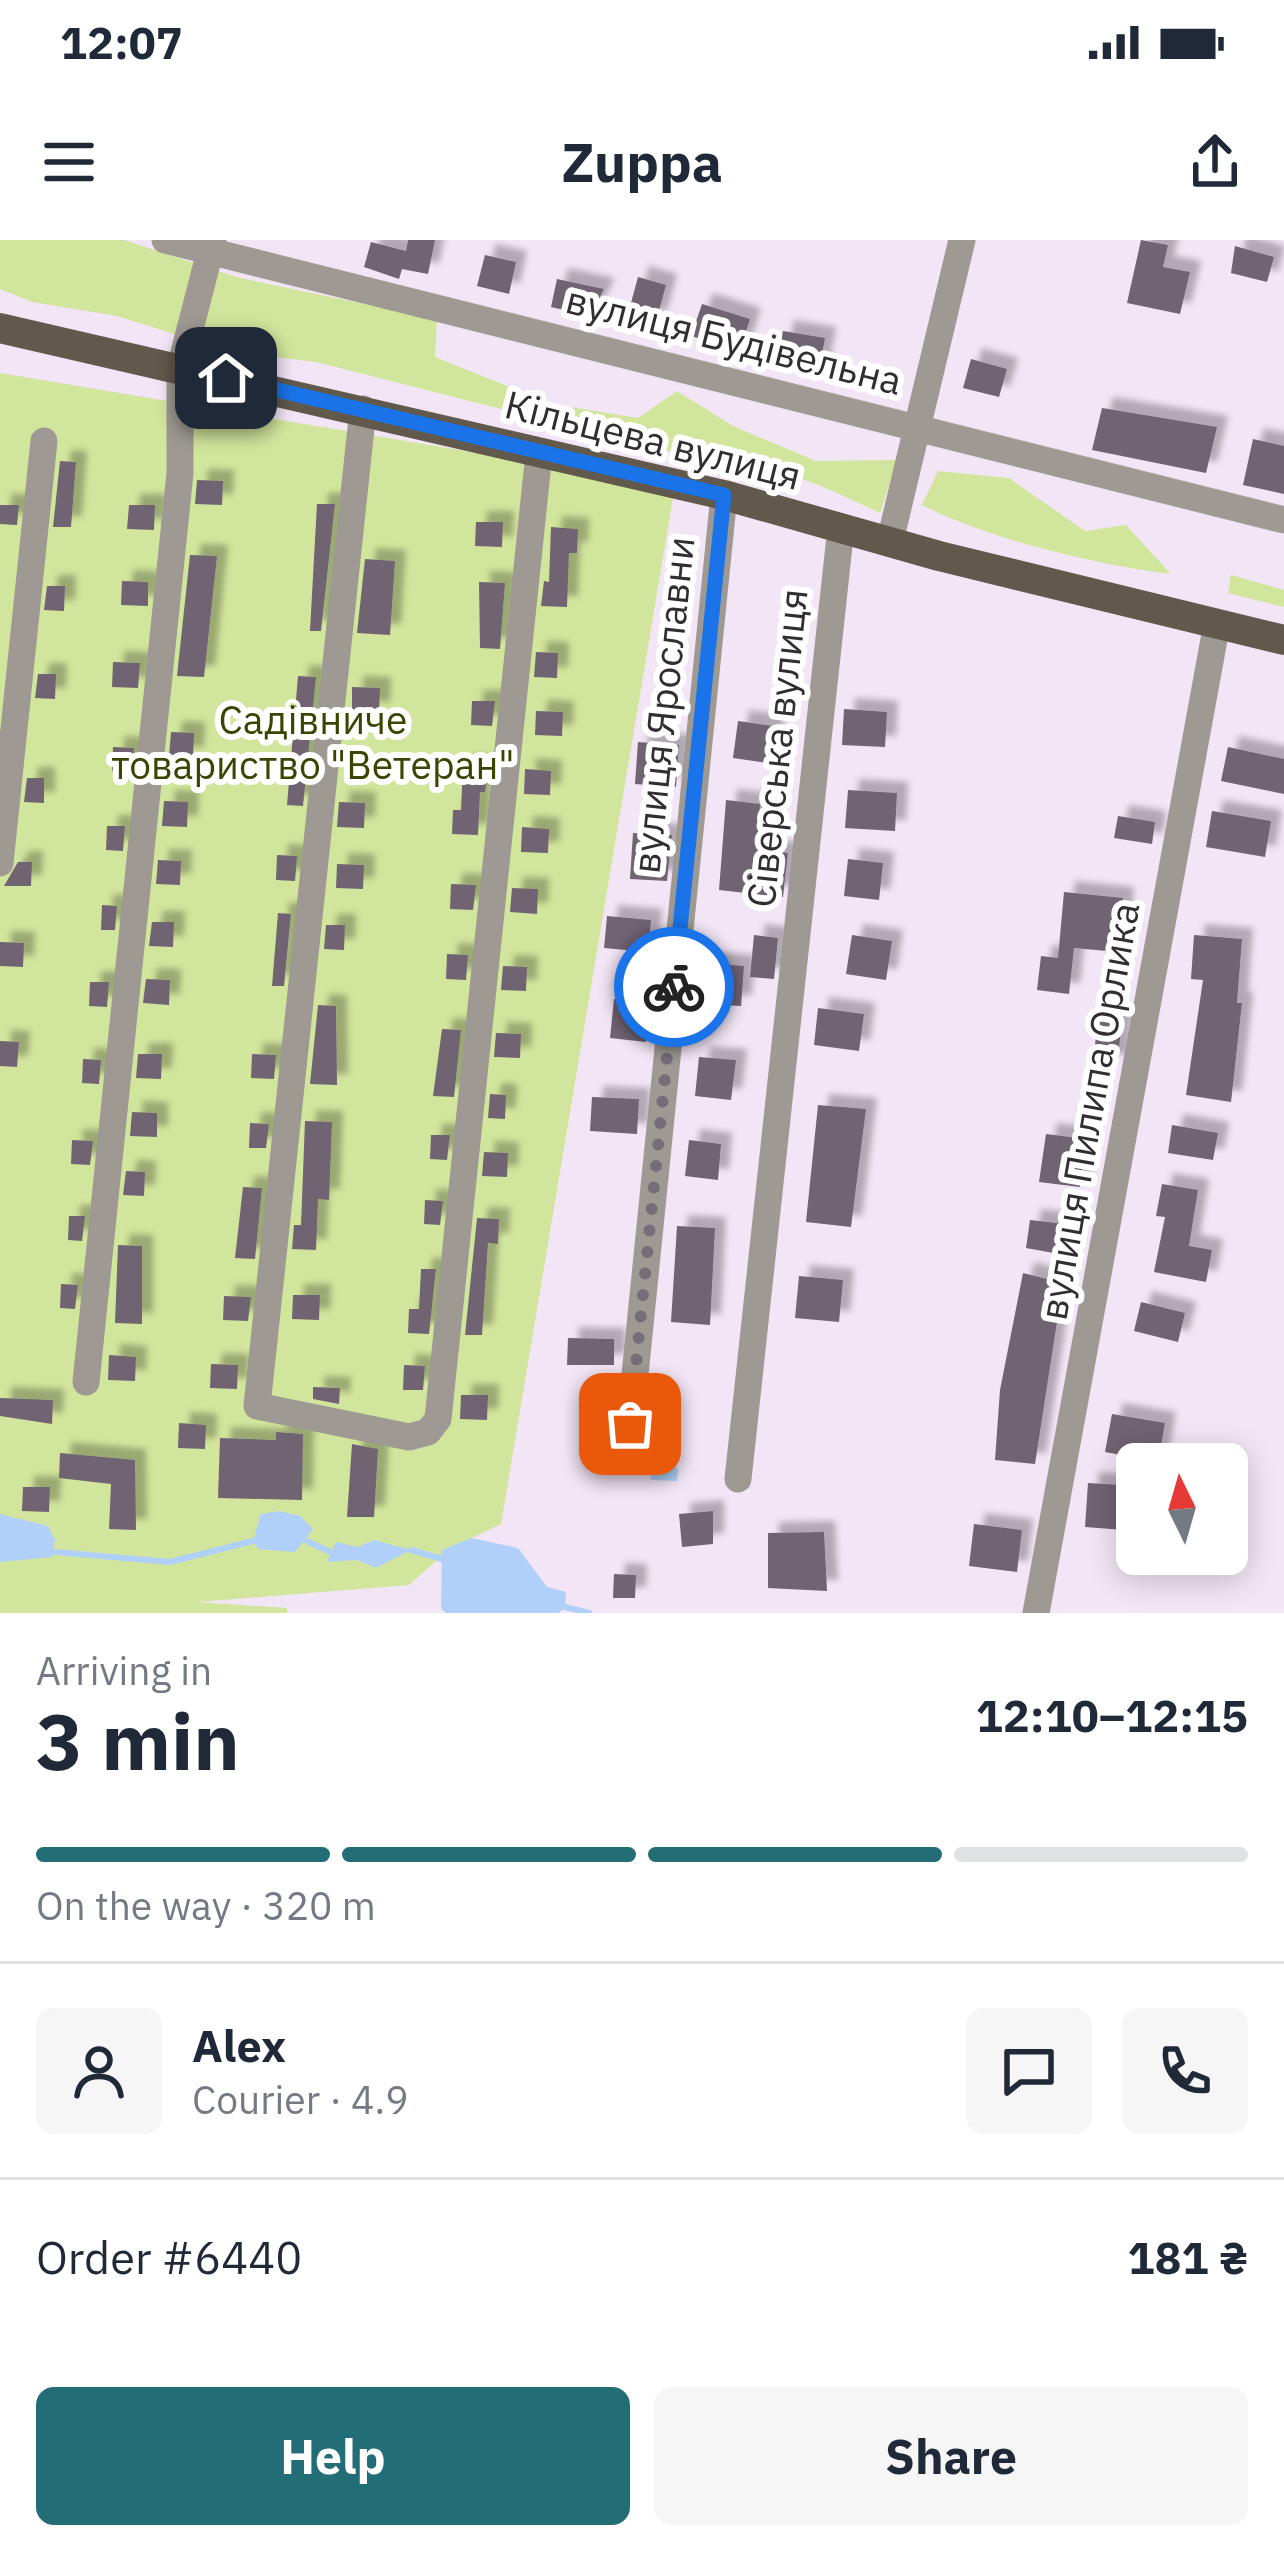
<!DOCTYPE html>
<meta charset="utf-8">
<style>
body{margin:0;font-family:"IBM Plex Sans",sans-serif;background:#f6f6f7;color:#1f2937;height:100vh;display:flex;flex-direction:column;font-size:45px;white-space:nowrap}
*{box-sizing:border-box;margin:0}
p{font-size:39px;color:#747a83}
.icon{flex:none;width:66px;height:66px;fill:none;stroke:currentColor;stroke-width:2;stroke-linecap:round;stroke-linejoin:round}
.map{position:relative;height:1373px;overflow:hidden}
.drawer{display:flex;flex-direction:column;background:#fff;flex:1}
.drawer>*{flex:none}
.needle{width:78px;rotate:355deg}
.buttons{position:absolute;left:1116px;top:1203px;display:grid;gap:24px}
.buttons a{display:grid;place-items:center;width:132px;height:132px;border-radius:18px;background:#fff;box-shadow:0 6px 30px #0003;font-size:60px}
.pin{position:absolute;display:grid;place-items:center;width:102px;height:102px;color:#fff;margin:-51px;border-radius:24px;box-shadow:0 6px 18px #0006}
.courier{position:absolute;display:grid;place-items:center;width:120px;height:120px;margin:-60px;border:9px solid #1a73e8;border-radius:50%;background:#fff;color:#222;box-shadow:0 3px 15px #0007}
.overview em{font-style:normal;font-weight:700}
.overview div{display:flex;flex-direction:column-reverse}
.overview{display:flex;align-items:center;justify-content:space-between;height:204px;padding:0 36px}
h1{font-size:78px;font-weight:700;line-height:90px}
.bar{display:grid;grid-template-columns:repeat(4,1fr);gap:18px 12px;align-content:center;height:144px;padding:0 36px}
.bar i{height:15px;border-radius:9px;background:#e0e1e3}
.bar .active{background:#236d76}
.bar p{grid-column:span 4}
.line{display:flex;align-items:center;gap:30px;padding:0 36px;border-top:3px solid #e0e1e3}
.line div{flex:1}
.round{display:grid;place-items:center;flex:none;width:126px;height:126px;border-radius:18px;background:#f6f6f7}
.action{display:flex;gap:24px;margin-top:auto;padding:24px 36px}
.action a{flex:1;height:138px;border-radius:18px;background:#236d76;color:#fff;font-size:48px;font-weight:700;line-height:138px;text-align:center}
.action a+a{background:#f6f6f7;color:#1f2937}
.status{display:flex;justify-content:space-between;align-items:center;height:84px;padding:0 60px;background:#fff;direction:ltr}
.status svg{height:33px;fill:currentColor}
header{display:flex;justify-content:space-between;align-items:center;height:156px;padding:0 36px;background:#fff;font-size:54px;font-weight:700}
.map>svg:first-child{display:block}
.green{fill:#d2e59c}
.water{fill:#b0d0f9}
.lines{fill:none;stroke-linecap:round;stroke-linejoin:round}
.stream{stroke:#b0d0f9;stroke-width:6}
.building{fill:#706472;filter:url(#shadow)}
.minor{stroke:#9e9a93;stroke-width:27}
.major{stroke:#60594c;stroke-width:30}
.done{stroke:#756d77;stroke-width:12;stroke-dasharray:0 21.6}
.route{stroke:#1a73e8;stroke-width:15}
.labels{text-anchor:middle;stroke-width:12;stroke-linejoin:round;paint-order:stroke}
.street-label{font-size:39px;fill:#322d33;stroke:#fff}
.park-label{font-size:39px;fill:#394501;stroke:#fff}
</style>
<div class="status"><b>12:07</b><svg viewBox="0 0 49 12"><path d="M0 12V9h3v3zM5 12V6h3v6zM10 12V3h3v9zM15 12V0h3v12zM26 1h20v11H26zM47 4h2v5h-2z"/></svg></div>
<header><svg class="icon" aria-label="menu" viewBox="0 0 24 24"><path d="M4 6h16M4 12h16M4 18h16"/></svg>Zuppa<svg class="icon" aria-label="share" viewBox="0 0 24 24"><path d="M12 15V3M7 8l5-5 5 5M5 13v7h14v-7"/></svg></header>
<div class="map">
<svg width="1284" height="1373" viewBox="0 0 1284 1373">
<defs>
<filter id="shadow"><feDropShadow dx="11" dy="-11" stdDeviation="3" flood-color="#0004"/></filter>
</defs>
<rect width="100%" height="100%" fill="#f2e5f5"/>
<!-- green -->
<g class="green">
<path d="M0,0H124L240,38L437,79L435,117L552,164L638,178L677,151L733,186L816,221L897,220L880,273C812,240 754,216 678,214L316,122L231,112L117,76L32,62L0,49Z"/>
<path d="M0,133L675,246L501,1284L451,1308L409,1345L197,1362L287,1368V1373H0Z"/>
<path d="M938,231L1009,238L1085,291L1126,285L1171,334C1096,325 989,299 922,265Z"/>
<path d="M1231,335L1284,350V367L1228,353Z"/>
</g>
<!-- water -->
<g class="water">
<path d="M661,1213L678,1229L677,1241L651,1240L648,1215Z"/>
<path d="M279,1271L300,1276L313,1289L295,1312L258,1309L253,1301L261,1274Z"/>
<path d="M0,1274L48,1286L55,1300L52,1317L0,1322Z"/>
<path d="M471,1298L518,1308L547,1347L566,1352L565,1367L559,1373H446L441,1368L442,1310Z"/>
<path d="M374,1300L411,1310L376,1328L357,1320L327,1322L336,1302L358,1307Z"/>
</g>
<g class="lines">
<!-- stream -->
<g class="stream">
<path d="M307,1301L330,1312"/>
<path d="M411,1310L442,1319"/>
<path d="M55,1312L170,1322L253,1301"/>
<path d="M565,1367L589,1373"/>
</g>
</g>
<!-- building -->
<g class="building">
<path d="M408,0H435L428,34L402,29L399,39L364,27L371,2L406,11Z"/>
<path d="M1141,0L1168,5L1163,27L1190,32L1180,74L1127,63Z"/>
<path d="M1235,6L1274,17L1267,42L1231,33Z"/>
<path d="M485,15L516,22L509,54L477,46Z"/>
<path d="M638,37L666,45L656,82L628,74Z"/>
<path d="M557,39L604,49L590,76L551,67Z"/>
<path d="M702,64L750,79L740,111L691,96Z"/>
<path d="M783,91L825,98L819,131L777,123Z"/>
<path d="M971,119L1007,129L999,157L963,148Z"/>
<path d="M1102,168L1217,187L1206,233L1092,210Z"/>
<path d="M1253,199L1284,206V254L1243,245Z"/>
<path d="M60,221L76,222L71,287H53Z"/>
<path d="M197,240L223,241L222,265L195,264Z"/>
<path d="M317,264H335L321,391H310Z"/>
<path d="M0,265H19L17,285L0,284Z"/>
<path d="M129,265H155L154,290L127,289Z"/>
<path d="M476,282H503L502,307L475,306Z"/>
<path d="M551,287L578,289L577,313H569L567,367L541,366L544,341L549,342Z"/>
<path d="M190,315L217,316L204,437L177,436Z"/>
<path d="M365,319L395,321L390,395L357,393Z"/>
<path d="M122,341L148,342V366L121,365Z"/>
<path d="M479,342L505,343L500,409L480,408Z"/>
<path d="M47,346H65L64,371L44,370Z"/>
<path d="M536,412L558,413L557,438L534,437Z"/>
<path d="M113,422L140,423L138,448L112,447Z"/>
<path d="M38,434H56L55,459L35,458Z"/>
<path d="M298,436L316,437L303,566L287,565Z"/>
<path d="M352,447L380,448L379,473L352,471Z"/>
<path d="M472,461H495L492,486L471,485Z"/>
<path d="M844,469L887,472L885,507L842,505Z"/>
<path d="M536,471L563,472L562,496L535,495Z"/>
<path d="M738,481L773,486L768,523L733,518Z"/>
<path d="M171,492L194,493L193,518L169,517Z"/>
<path d="M638,502L679,505L676,547L635,544Z"/>
<path d="M113,507L134,508L131,532L112,531Z"/>
<path d="M1228,507L1284,519V554L1221,541Z"/>
<path d="M463,526L488,528L485,552H480L478,595L452,594L453,570H461Z"/>
<path d="M525,529L551,531L550,555L524,554Z"/>
<path d="M27,538H44V563L24,562Z"/>
<path d="M848,550L897,553L895,591L845,588Z"/>
<path d="M726,560L760,564L757,609L788,613L783,657L719,650Z"/>
<path d="M164,561L188,562L187,587L162,586Z"/>
<path d="M339,562L365,563L364,588L337,587Z"/>
<path d="M1212,571L1271,581L1265,617L1206,607Z"/>
<path d="M1118,576L1155,582L1152,604L1114,598Z"/>
<path d="M107,586H125L123,611L106,610Z"/>
<path d="M522,587L549,589L548,613L521,612Z"/>
<path d="M633,593L672,595L667,641L630,639Z"/>
<path d="M277,615L297,616L295,641L276,640Z"/>
<path d="M848,619L883,623L879,660L844,656Z"/>
<path d="M158,620L181,621L180,645L156,644Z"/>
<path d="M18,622H32L31,646H4Z"/>
<path d="M337,624L364,625L363,649L336,648Z"/>
<path d="M451,644L476,645L473,670L450,669Z"/>
<path d="M512,648L538,649L537,674L510,672Z"/>
<path d="M1064,652L1123,658L1118,712L1074,708L1069,754L1037,750L1041,716L1058,718Z"/>
<path d="M102,665L117,666L115,690H101Z"/>
<path d="M278,673L291,674L284,746H272Z"/>
<path d="M607,676L651,680L648,712L604,708Z"/>
<path d="M152,682H174L173,707L149,706Z"/>
<path d="M326,685H345L344,710L324,709Z"/>
<path d="M754,695L778,698L774,739L750,737Z"/>
<path d="M852,695L892,701L886,740L846,734Z"/>
<path d="M1194,695L1242,699L1237,763H1242L1231,862L1186,855L1203,740L1191,739Z"/>
<path d="M0,702L24,703L23,727L0,726Z"/>
<path d="M447,714L468,715L466,740L446,739Z"/>
<path d="M708,723L744,726L741,766L706,764Z"/>
<path d="M503,726L527,727L526,751L501,750Z"/>
<path d="M146,739L170,740L169,765L143,763Z"/>
<path d="M90,742H109L107,767L89,766Z"/>
<path d="M614,759L650,763L646,802L610,798Z"/>
<path d="M318,765L336,766L337,845L310,844Z"/>
<path d="M818,768L864,774L859,811L814,805Z"/>
<path d="M1098,778L1122,781L1117,826L1093,823Z"/>
<path d="M442,789L461,790L454,857L433,856Z"/>
<path d="M496,793L521,794L520,818L494,817Z"/>
<path d="M0,801L19,802L17,827L0,826Z"/>
<path d="M138,814H162L161,839L136,838Z"/>
<path d="M252,814L276,815L274,839L251,838Z"/>
<path d="M699,817L736,820L731,860L695,856Z"/>
<path d="M83,819L101,820L99,844L82,843Z"/>
<path d="M490,854L506,855L505,879L488,878Z"/>
<path d="M592,857L639,859L637,894L590,891Z"/>
<path d="M818,865L866,869L851,987L806,982Z"/>
<path d="M132,872L157,873V897L130,896Z"/>
<path d="M305,881L332,882L329,960L318,959L316,1010L292,1009L294,985H301Z"/>
<path d="M250,883L269,884L266,908H249Z"/>
<path d="M1172,885L1218,893L1213,920L1168,913Z"/>
<path d="M1046,894L1086,899L1080,947L1039,942Z"/>
<path d="M431,895H450L447,920L430,919Z"/>
<path d="M72,900L93,901L90,925L71,924Z"/>
<path d="M689,900L721,904L718,940L685,936Z"/>
<path d="M484,912L508,913L507,937L482,936Z"/>
<path d="M126,931L145,932L144,956L123,955Z"/>
<path d="M1162,944L1198,950L1189,1006L1212,1010L1206,1042L1154,1032L1165,977L1156,976Z"/>
<path d="M243,947L262,948L255,1019L235,1018Z"/>
<path d="M425,960L443,961L440,985L424,984Z"/>
<path d="M69,976H85L82,1001L68,1000Z"/>
<path d="M477,978L499,979L498,1004L488,1003L482,1095H465Z"/>
<path d="M1030,980L1074,985L1070,1016L1026,1008Z"/>
<path d="M677,986L715,988L710,1085L671,1082Z"/>
<path d="M118,1005L142,1006V1084L115,1083Z"/>
<path d="M421,1029H436L429,1094L408,1093L409,1069H419Z"/>
<path d="M1023,1033L1063,1043L1035,1224L995,1220L1000,1150Z"/>
<path d="M799,1036L843,1040L839,1082L795,1078Z"/>
<path d="M61,1044L78,1045L75,1069L60,1068Z"/>
<path d="M293,1055H320L319,1080L292,1079Z"/>
<path d="M224,1056L251,1057L248,1081L223,1080Z"/>
<path d="M1141,1062L1185,1073L1178,1102L1134,1091Z"/>
<path d="M568,1098L614,1099V1125H567Z"/>
<path d="M109,1115L136,1117L135,1141L108,1140Z"/>
<path d="M211,1124L238,1125L237,1149L210,1148Z"/>
<path d="M404,1125L425,1126L423,1150H403Z"/>
<path d="M313,1147L340,1148L339,1164L313,1159Z"/>
<path d="M461,1155H488L487,1180L460,1179Z"/>
<path d="M0,1158L53,1160L52,1184L0,1176Z"/>
<path d="M1112,1174L1165,1183L1158,1222L1105,1212Z"/>
<path d="M179,1183L206,1185L205,1209L178,1208Z"/>
<path d="M276,1192L303,1194L302,1260L218,1258L220,1198L276,1200Z"/>
<path d="M352,1204L378,1209L374,1277H347Z"/>
<path d="M60,1213L135,1220L136,1290L109,1289L111,1244L59,1238Z"/>
<path d="M1088,1243L1137,1246V1291L1085,1287Z"/>
<path d="M23,1247H50L49,1272L22,1271Z"/>
<path d="M713,1271V1304L682,1307L679,1274Z"/>
<path d="M974,1284L1022,1290L1017,1332L969,1326Z"/>
<path d="M824,1292L827,1351L768,1348V1293Z"/>
<path d="M614,1334L636,1335L635,1358H613Z"/>
</g>
<g class="lines">
<!-- minor -->
<g class="minor">
<path d="M165,0L1284,280"/>
<path d="M363,169L257,1166L409,1197L428,1192L438,1179L539,213"/>
<path d="M890,301L962,0"/>
<path d="M0,623L44,201"/>
<path d="M86,1142L180,233V128L213,0"/>
<path d="M630,1184L724,255"/>
<path d="M738,1239L841,287"/>
<path d="M1036,1373L1217,383"/>
</g>
<!-- major -->
<path class="major" d="M0,88L724,255L939,316L1284,400"/>
</g>
<g class="lines">
<!-- done -->
<path class="done" d="M630,1184L674,747"/>
<!-- route -->
<path class="route" d="M226,138L724,255L674,747"/>
</g>
<g class="labels">
<!-- street labels -->
<g class="street-label">
<text transform="translate(734 100) rotate(14)" y="14">вулиця Будівельна</text>
<text transform="translate(653 200) rotate(14)" y="14">Кільцева вулиця</text>
<text transform="translate(663 465) rotate(-84)" y="14">вулиця Ярославни</text>
<text transform="translate(777 508) rotate(-84)" y="14">Сіверська вулиця</text>
<text transform="translate(1089 871) rotate(-80)" y="14">вулиця Пилипа Орлика</text>
</g>
<!-- park labels -->
<g class="park-label">
<text x="313" y="494">Садівниче<tspan x="313" dy="45">товариство "Ветеран"</tspan></text>
</g>
</g>
</svg>
<div class="buttons">
<a><svg class="needle" viewBox="-14 -14 28 28"><path d="M0-13l5 13h-10z" fill="#e53935"/><path d="M0 13l5-13h-10z" fill="#747a83"/></svg></a>
</div>
<div class="pin" style="left:630px;top:1184px;background:#ea580c"><svg class="icon" aria-label="bag" viewBox="0 0 24 24"><path d="M5 8h14l-1 12H6zM9 8a3 3 0 0 1 6 0"/></svg></div>
<div class="pin" style="left:226px;top:138px;background:#1f2937"><svg class="icon" aria-label="home" viewBox="0 0 24 24"><path d="M3 11l9-7 9 7M6 9v11h12V9"/></svg></div>
<div class="courier" style="left:674px;top:747px"><svg class="icon" aria-label="bike" viewBox="0 0 24 24"><circle cx="6" cy="16" r="4"/><circle cx="18" cy="16" r="4"/><path d="M6 16l4-8h5l3 8M10 8l3 8H6M13 5h3"/></svg></div>
</div>
<section class="drawer">
<div class="overview"><div><h1>3 min</h1><p>Arriving in</p></div><em>12:10–12:15</em></div>
<div class="bar"><i class="active"></i><i class="active"></i><i class="active"></i><i></i><p>On the way · 320 m</p></div>
<div class="line" style="height:216px"><a class="round"><svg class="icon" aria-label="person" viewBox="0 0 24 24"><circle cx="12" cy="8" r="4"/><path d="M4 21q1-7 8-7t8 7"/></svg></a><div><b>Alex</b><p>Courier · 4.9</p></div><a class="round"><svg class="icon" aria-label="chat" viewBox="0 0 24 24"><path d="M4 5h16v11H9l-5 4z"/></svg></a><a class="round"><svg class="icon" aria-label="phone" viewBox="0 0 24 24"><path d="M5 4h4l2 5-3 2q2 4 5 5l2-3 5 2v4C11 20 4 13 5 4z"/></svg></a></div>
<div class="line" style="height:156px"><div>Order #6440</div><b>181 ₴</b></div>
<div class="action"><a>Help</a><a>Share</a></div>
</section>
